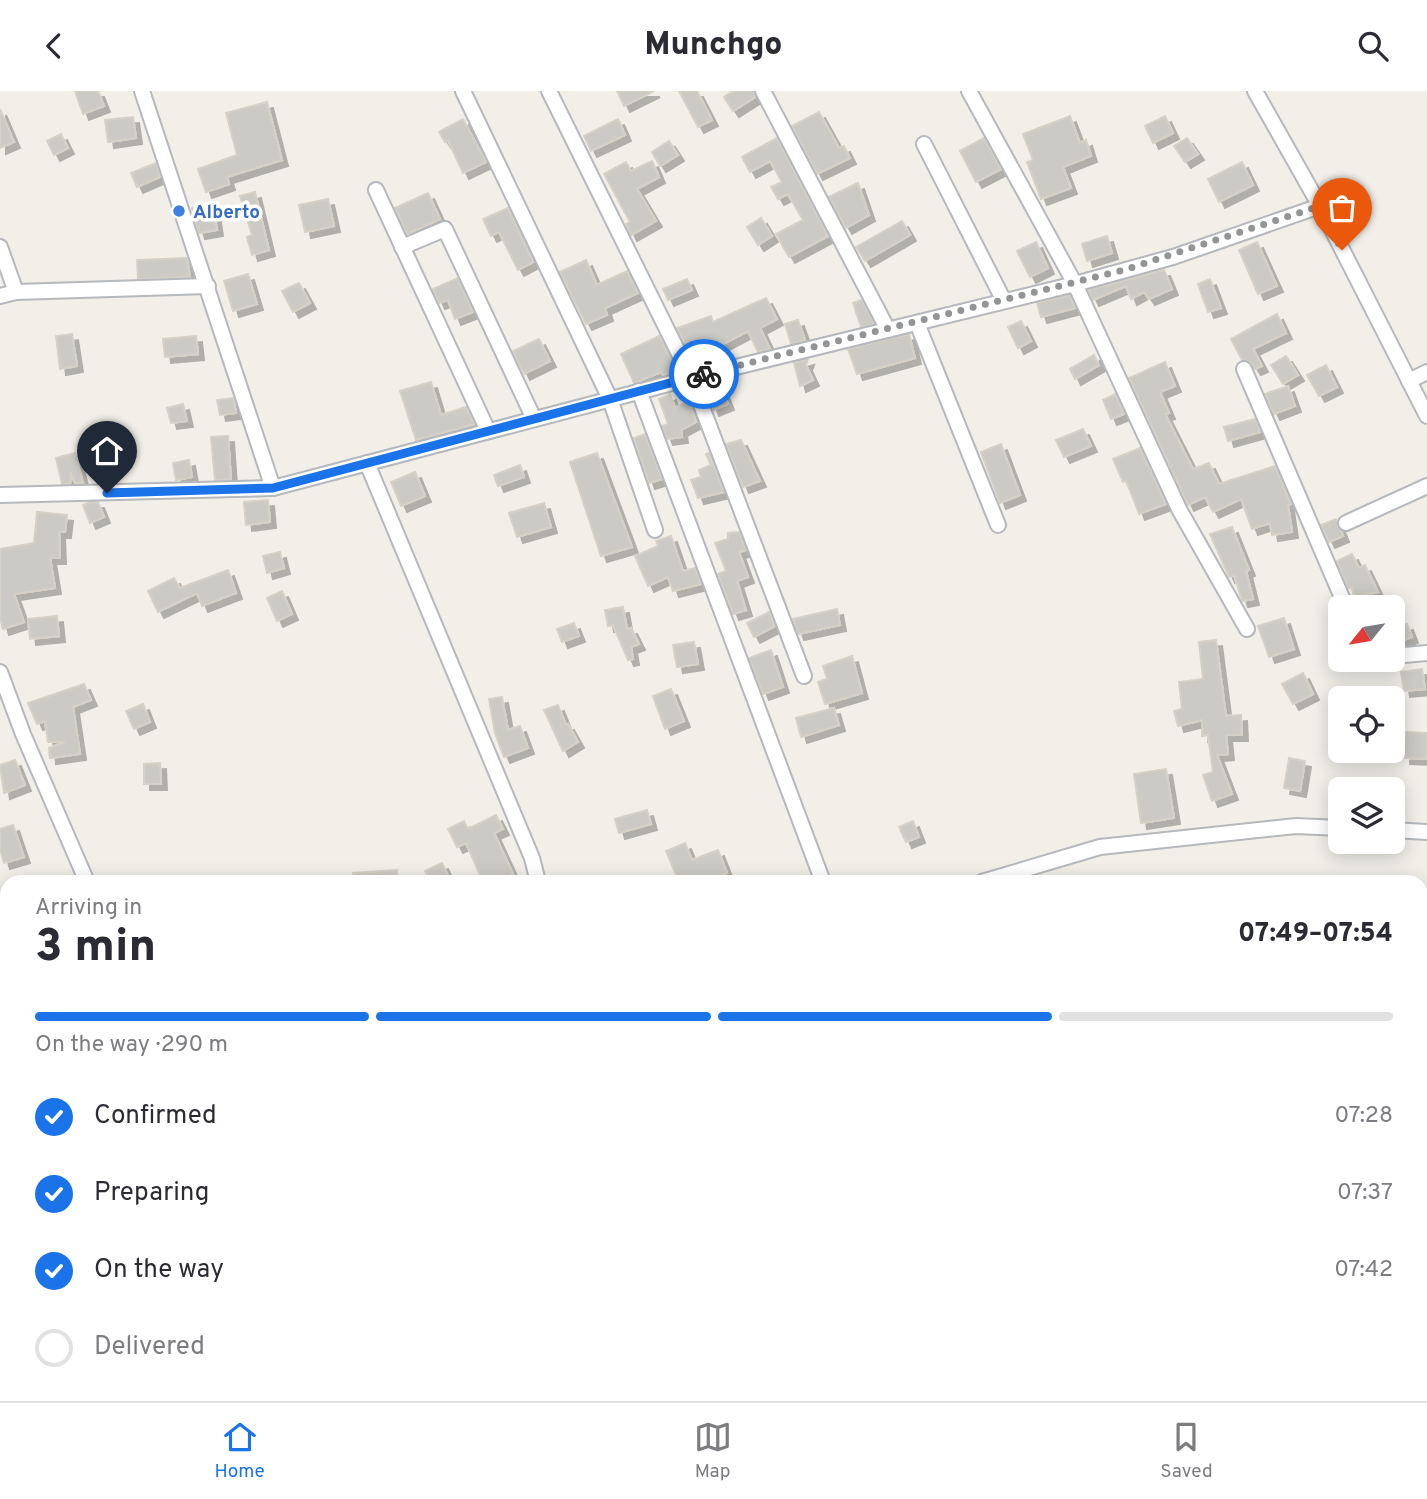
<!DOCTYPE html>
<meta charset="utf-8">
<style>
body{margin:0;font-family:Overpass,sans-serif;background:#f7f7f7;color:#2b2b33;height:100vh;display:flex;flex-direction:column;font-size:26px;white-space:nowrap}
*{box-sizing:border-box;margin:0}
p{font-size:23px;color:#7c7c81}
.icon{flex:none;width:38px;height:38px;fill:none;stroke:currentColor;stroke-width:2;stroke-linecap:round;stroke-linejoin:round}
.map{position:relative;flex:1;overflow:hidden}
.panel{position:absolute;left:0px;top:784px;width:1428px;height:527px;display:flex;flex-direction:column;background:#fff;border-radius:21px 21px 0 0;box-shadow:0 4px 18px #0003}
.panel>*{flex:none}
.needle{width:46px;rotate:240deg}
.buttons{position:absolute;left:1328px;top:504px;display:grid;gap:14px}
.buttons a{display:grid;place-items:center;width:77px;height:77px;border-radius:10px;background:#fff;box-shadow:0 4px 18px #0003;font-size:35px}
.pin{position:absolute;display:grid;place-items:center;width:60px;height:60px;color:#fff;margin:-72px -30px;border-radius:50% 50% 50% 0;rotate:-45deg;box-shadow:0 0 7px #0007}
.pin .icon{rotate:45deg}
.courier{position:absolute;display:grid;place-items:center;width:70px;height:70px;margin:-35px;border:5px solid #1a73e8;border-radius:50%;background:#fff;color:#222;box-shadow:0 2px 9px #0007}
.overview em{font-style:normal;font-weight:800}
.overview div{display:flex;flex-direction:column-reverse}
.overview{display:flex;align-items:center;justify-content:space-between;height:119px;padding:0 35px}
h1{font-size:46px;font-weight:800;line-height:52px}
.bar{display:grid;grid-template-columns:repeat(4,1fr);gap:10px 7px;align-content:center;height:84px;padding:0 35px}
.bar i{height:9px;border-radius:5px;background:#e1e1e2}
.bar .on{background:#1a73e8}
.bar p{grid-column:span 4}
ol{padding:0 35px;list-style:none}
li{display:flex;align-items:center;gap:21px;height:77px}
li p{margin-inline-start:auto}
li .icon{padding:7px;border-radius:50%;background:#1a73e8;color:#fff;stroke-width:4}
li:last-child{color:#7c7c81}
li i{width:38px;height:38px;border:4px solid #e1e1e2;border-radius:50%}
header{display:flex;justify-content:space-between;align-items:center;height:91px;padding:0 35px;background:#fff;font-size:32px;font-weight:800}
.tabs{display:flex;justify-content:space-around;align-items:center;height:98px;border-top:2px solid #e1e1e2;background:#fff;font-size:19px;color:#7c7c81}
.tabs a{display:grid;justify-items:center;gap:4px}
.tabs .on{color:#1a73e8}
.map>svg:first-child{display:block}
.building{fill:#cccac5;stroke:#d6d1c6;stroke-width:2;filter:url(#shadow)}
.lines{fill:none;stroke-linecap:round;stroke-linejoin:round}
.minor-casing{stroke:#b5b8bc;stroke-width:18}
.major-casing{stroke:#f2c960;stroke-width:21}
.minor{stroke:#fff;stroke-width:14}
.major{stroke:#fff2af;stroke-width:18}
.done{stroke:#929495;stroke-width:7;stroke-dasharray:0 12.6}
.route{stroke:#1a73e8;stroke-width:9}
.shop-dot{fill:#3f7fe0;stroke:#fff;stroke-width:2.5}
.labels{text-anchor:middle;stroke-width:7;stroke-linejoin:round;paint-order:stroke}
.shop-label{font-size:19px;font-weight:bold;fill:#366cbe;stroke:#fff;text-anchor:start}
</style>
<header><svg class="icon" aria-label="back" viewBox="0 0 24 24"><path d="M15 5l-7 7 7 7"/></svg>Munchgo<svg class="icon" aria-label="search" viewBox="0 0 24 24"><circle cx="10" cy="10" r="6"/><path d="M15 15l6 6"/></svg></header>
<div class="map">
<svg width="1427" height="1310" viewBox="0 0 1427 1310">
<defs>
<filter id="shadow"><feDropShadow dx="6" dy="6" stdDeviation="0" flood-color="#0004"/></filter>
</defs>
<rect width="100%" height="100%" fill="#f1efe8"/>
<!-- building -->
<g class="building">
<path d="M75,0H98L104,15L83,23Z"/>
<path d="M617,0H654L624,15Z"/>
<path d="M679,0H697L712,29L698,36Z"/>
<path d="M733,0H753L755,6L733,20L724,6Z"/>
<path d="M267,11L282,69L227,86L229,93L206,101L198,78L237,64L226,22Z"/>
<path d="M0,18L14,51L0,57Z"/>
<path d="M819,21L839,57L844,55L850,67L817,83L792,35Z"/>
<path d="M1070,25L1080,52L1086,49L1091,65L1063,76L1071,97L1041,108L1027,71L1033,69L1023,43Z"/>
<path d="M1165,25L1173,42L1153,52L1145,35Z"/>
<path d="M133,26L136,47L108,51L105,29Z"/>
<path d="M463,28L486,71L463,82L448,49L445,51L439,41Z"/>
<path d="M618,28L625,44L591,60L584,45Z"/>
<path d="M61,43L68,57L54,64L47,50Z"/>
<path d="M777,47L828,145L789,166L776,143L803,129L788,103L778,108L771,96L782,91L770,70L750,81L742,66Z"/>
<path d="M984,47L1001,78L976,91L960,60Z"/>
<path d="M1187,47L1198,63L1185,71L1174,55Z"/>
<path d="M669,50L678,64L660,75L652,61Z"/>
<path d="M652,70L659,86L637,98L656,130L631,144L626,133L630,131L604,83L626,71L631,80Z"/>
<path d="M1242,71L1253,94L1219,111L1208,88Z"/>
<path d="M156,72L160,86L137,96L131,82Z"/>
<path d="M858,92L869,124L846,137L829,106Z"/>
<path d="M255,101L269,159L252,164L247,146L252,144L240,105Z"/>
<path d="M428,102L440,128L407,143L395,117Z"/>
<path d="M328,108L334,135L305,141L299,114Z"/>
<path d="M213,113L217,139L199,142L192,117Z"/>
<path d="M508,117L533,171L518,179L499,141L491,145L483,128Z"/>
<path d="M761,127L772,145L758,154L747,136Z"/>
<path d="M902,130L910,144L865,170L856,156Z"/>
<path d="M1107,145L1112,162L1087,170L1082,153Z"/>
<path d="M1036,151L1048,177L1030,186L1017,160Z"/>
<path d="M1257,151L1277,195L1258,203L1239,159Z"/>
<path d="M187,167L190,186L138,188L137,169Z"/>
<path d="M586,169L597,194L627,180L638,202L605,217L607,224L586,233L560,181Z"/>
<path d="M1164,179L1172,198L1149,208L1144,201L1131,208L1126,195L1093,209L1088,199Z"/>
<path d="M248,183L257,213L233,220L224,190Z"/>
<path d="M458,187L473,221L455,228L448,209L439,212L433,198Z"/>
<path d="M687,188L692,199L668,209L663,198Z"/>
<path d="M1210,188L1221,217L1208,221L1198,193Z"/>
<path d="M299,192L310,212L293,221L282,200Z"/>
<path d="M1070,204L1075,217L1041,226L1037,212Z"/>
<path d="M766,207L777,228L760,237L770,258L758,261L748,240L721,254L724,261L710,266L712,272L696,276L677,237L711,225L713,231Z"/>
<path d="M862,209L874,232L861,236L853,212Z"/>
<path d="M1277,223L1286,242L1253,258L1262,275L1255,278L1250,271L1242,269L1231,248Z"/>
<path d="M798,229L805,249L791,253L785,233Z"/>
<path d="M1021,230L1031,250L1018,257L1008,236Z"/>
<path d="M72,243L77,275L60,278L56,245Z"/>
<path d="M909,243L915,267L857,283L848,258Z"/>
<path d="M196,245L198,263L165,266L163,248Z"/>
<path d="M659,245L677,281L663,284L661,281L634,292L621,263Z"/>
<path d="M539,248L550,270L524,283L513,260Z"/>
<path d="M1094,264L1099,274L1075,288L1070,278Z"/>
<path d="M1286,265L1298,284L1283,293L1271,274Z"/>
<path d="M808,268L806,274L813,289L800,295L794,272Z"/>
<path d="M1165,271L1175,295L1160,301L1169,322L1165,323L1193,378L1209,372L1219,393L1275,375L1291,413L1288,414L1292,441L1272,444L1270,432L1252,438L1241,408L1213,421L1205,406L1188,414L1129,287Z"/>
<path d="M1326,274L1337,296L1319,305L1307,284Z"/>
<path d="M719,290L728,313L713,319L704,294Z"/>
<path d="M431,291L441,324L466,316L474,333L416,349L400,300Z"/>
<path d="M1288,295L1295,315L1274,323L1265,303Z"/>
<path d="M670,303L675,317L689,310L696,331L681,339L682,346L667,348L662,335L668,333L659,308Z"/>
<path d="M1115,303L1124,323L1111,328L1103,309Z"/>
<path d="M233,307L236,322L220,324L217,309Z"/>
<path d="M183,313L187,330L171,332L167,317Z"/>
<path d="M1255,328L1260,341L1228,350L1224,336Z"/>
<path d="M1083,338L1091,355L1064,366L1056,349Z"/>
<path d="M645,343L662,388L649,392L634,347Z"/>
<path d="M228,345L231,388L215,389L211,346Z"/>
<path d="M741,349L760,390L743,396L726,353Z"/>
<path d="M1001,353L1020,404L1000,412L981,361Z"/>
<path d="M1140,357L1166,413L1139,423L1126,389L1123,391L1113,368Z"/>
<path d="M75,362L83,392H75L71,383L70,393H62L56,367Z"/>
<path d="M597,362L632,456L601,465L570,371Z"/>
<path d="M709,362L724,401L698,407L691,389L701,386L699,379L711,374L706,363Z"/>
<path d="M189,369L192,386L176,389L173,372Z"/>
<path d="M520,374L524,386L498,395L494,384Z"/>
<path d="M415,381L425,405L401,415L391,391Z"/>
<path d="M268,409L270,431L246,434L244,411Z"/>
<path d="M90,411H98L104,426L90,432L83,414Z"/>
<path d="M544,412L551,436L517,446L509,422Z"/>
<path d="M37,421L67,424L65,441H59L60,467H50L55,497L14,503L24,531L3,538L0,527V458L34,452Z"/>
<path d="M1336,428L1343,445L1329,451L1321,434Z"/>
<path d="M1232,436L1249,479L1246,480L1253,508L1242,510L1234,484L1229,486L1210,443Z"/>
<path d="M739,441L746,459L739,461L748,486L737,490L746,519L733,523L718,483L726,480L715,452L728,448V442Z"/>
<path d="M671,445L683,480L695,477L701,493L673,500L668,486L648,495L635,465L658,455L656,450Z"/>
<path d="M280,461L284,477L267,482L263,465Z"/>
<path d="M1352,463L1359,477L1365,474L1378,501L1354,506L1352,496L1348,497L1337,470Z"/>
<path d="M228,479L236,502L202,515L197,502L158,521L148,500L174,487L180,497Z"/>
<path d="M282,500L292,523L277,530L267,507Z"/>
<path d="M623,516L627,538L631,537L639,553L631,556L633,568L628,569L613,534L608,535L605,519Z"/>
<path d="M837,518L840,534L798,543L793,528Z"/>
<path d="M769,521L775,535L754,546L747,532Z"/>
<path d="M57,525L59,545L30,548L28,528Z"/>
<path d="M1284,527L1294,558L1269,566L1258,535Z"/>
<path d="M574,532L579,545L562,551L557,538Z"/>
<path d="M1407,533L1412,546L1393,553V537Z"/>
<path d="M1216,549L1226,625L1241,624L1242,644H1226L1228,663L1217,664L1232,703L1212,710L1203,684L1213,681L1208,644L1202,645V629L1178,635L1174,620L1182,618L1179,591L1203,588L1199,551Z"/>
<path d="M694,551L698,573L677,576L673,554Z"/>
<path d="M771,559L783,596L763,603L749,567Z"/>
<path d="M852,565L862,602L825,613L818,591L827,588L823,575Z"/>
<path d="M1422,578L1425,598L1404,600L1401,581Z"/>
<path d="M1303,582L1313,603L1293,613L1282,593Z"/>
<path d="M84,593L91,609L73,616L80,663L50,667L49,657L65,651H48L45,630L37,633L28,612Z"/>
<path d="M671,598L684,630L665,638L653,605Z"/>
<path d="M502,606L508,639L520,635L528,657L504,666L495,642L489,608Z"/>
<path d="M143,613L150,631L134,638L126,620Z"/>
<path d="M558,614L566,634L568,633L578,651L563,660L544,619Z"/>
<path d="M834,617L839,634L801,646L796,627Z"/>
<path d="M1405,641L1427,642L1426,668L1404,667Z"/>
<path d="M1289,667L1305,670L1300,700L1284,697Z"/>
<path d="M15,669L25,694L4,702L0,674Z"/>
<path d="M160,672L161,693H144V673Z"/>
<path d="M1166,678L1174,727L1141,732L1134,683Z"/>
<path d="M647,719L651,733L619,742L615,728Z"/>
<path d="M496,724L503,738L494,742L513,783L495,791H483L466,752L457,756L448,738L464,730L468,738Z"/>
<path d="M913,730L919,746L906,751L899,736Z"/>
<path d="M13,734L24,766L4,772L0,758V738Z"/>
<path d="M685,752L692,769L718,759L727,782L704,791H679L666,760Z"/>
<path d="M442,772L451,791H431L425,780Z"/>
<path d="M397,779L398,791H354L353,782Z"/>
</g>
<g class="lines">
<defs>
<g id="minor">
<path d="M142,0L273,397"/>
<path d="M463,0L610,308L655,439"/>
<path d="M549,0L691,287L804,585"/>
<path d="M763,0L888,239"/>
<path d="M969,0L1075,193L1179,418L1247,538"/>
<path d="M1255,0L1320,115L1427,325"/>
<path d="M924,53L1004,210"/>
<path d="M376,99L488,340"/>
<path d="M0,156L16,201L208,195"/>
<path d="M402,156L445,138L534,328"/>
<path d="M0,205L16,201"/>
<path d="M917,232L998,434"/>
<path d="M1244,278L1346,516"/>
<path d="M1409,290L1427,281"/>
<path d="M639,300L823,791"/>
<path d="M367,372L532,767L538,791"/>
<path d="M0,404L273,397L691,287L1075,193L1173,166L1320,115"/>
<path d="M1346,432L1427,395"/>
<path d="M1393,565L1427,562"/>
<path d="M0,581L23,643L87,791"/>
<path d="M1393,739L1427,741"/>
<path d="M982,791L1100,756L1296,735L1340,737"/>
<path d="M0,894H7"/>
<path d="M226,1304L230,1310"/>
<path d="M327,1304L331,1310"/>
<path d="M483,1304L487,1310"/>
<path d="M628,1304L632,1310"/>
<path d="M782,1304L787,1310"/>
<path d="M1178,1304L1182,1310"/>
<path d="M568,1310L578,1304"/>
</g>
<g id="major">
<path d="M1421,1054L1427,1053"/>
<path d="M0,1055H7"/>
</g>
</defs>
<!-- minor casing -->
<use href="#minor" class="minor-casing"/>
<!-- major casing -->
<use href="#major" class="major-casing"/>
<!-- minor -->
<use href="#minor" class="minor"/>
<!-- major -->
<use href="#major" class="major"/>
</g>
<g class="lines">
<!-- done -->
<path class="done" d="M704,283L1124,179L1320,115L1342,159"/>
<!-- route -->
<path class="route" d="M107,402L273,397L704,283"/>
</g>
<!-- markers -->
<circle class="shop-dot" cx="179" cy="120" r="7"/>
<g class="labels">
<!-- shop labels -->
<g class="shop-label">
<text x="193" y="127">Alberto</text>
</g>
</g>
</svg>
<div class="buttons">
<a><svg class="needle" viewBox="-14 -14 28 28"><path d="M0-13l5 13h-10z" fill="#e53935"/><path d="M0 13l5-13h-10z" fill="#7c7c81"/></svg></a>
<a><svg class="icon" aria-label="locate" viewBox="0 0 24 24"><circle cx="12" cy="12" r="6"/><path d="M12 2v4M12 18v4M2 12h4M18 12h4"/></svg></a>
<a><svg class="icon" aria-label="layers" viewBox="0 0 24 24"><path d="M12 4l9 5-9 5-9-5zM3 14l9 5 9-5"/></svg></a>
</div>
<div class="pin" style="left:1342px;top:159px;background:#ea580c"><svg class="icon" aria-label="bag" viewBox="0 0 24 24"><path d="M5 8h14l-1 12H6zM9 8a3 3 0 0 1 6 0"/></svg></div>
<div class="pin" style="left:107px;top:402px;background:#1f2937"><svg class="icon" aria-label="home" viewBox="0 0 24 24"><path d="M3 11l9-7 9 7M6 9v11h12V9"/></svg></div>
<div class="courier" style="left:704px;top:283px"><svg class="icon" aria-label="bike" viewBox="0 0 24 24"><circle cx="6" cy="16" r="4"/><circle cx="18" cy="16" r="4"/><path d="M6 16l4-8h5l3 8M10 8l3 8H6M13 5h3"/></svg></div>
<section class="panel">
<div class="overview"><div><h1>3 min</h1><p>Arriving in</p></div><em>07:49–07:54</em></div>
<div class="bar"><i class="on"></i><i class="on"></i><i class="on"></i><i></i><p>On the way · 290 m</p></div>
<ol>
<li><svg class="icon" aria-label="check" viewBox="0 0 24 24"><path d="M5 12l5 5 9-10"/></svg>Confirmed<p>07:28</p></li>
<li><svg class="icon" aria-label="check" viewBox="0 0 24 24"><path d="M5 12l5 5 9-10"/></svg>Preparing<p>07:37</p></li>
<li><svg class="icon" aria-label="check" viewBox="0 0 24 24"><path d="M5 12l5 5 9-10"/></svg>On the way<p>07:42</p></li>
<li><i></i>Delivered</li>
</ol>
</section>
</div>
<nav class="tabs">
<a class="on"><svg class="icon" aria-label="home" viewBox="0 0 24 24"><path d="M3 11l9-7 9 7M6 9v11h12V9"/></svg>Home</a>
<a><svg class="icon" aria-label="map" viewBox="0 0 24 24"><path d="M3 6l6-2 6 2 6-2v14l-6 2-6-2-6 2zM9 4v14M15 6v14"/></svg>Map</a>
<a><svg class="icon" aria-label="saved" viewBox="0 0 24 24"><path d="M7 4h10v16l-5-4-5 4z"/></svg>Saved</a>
</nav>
